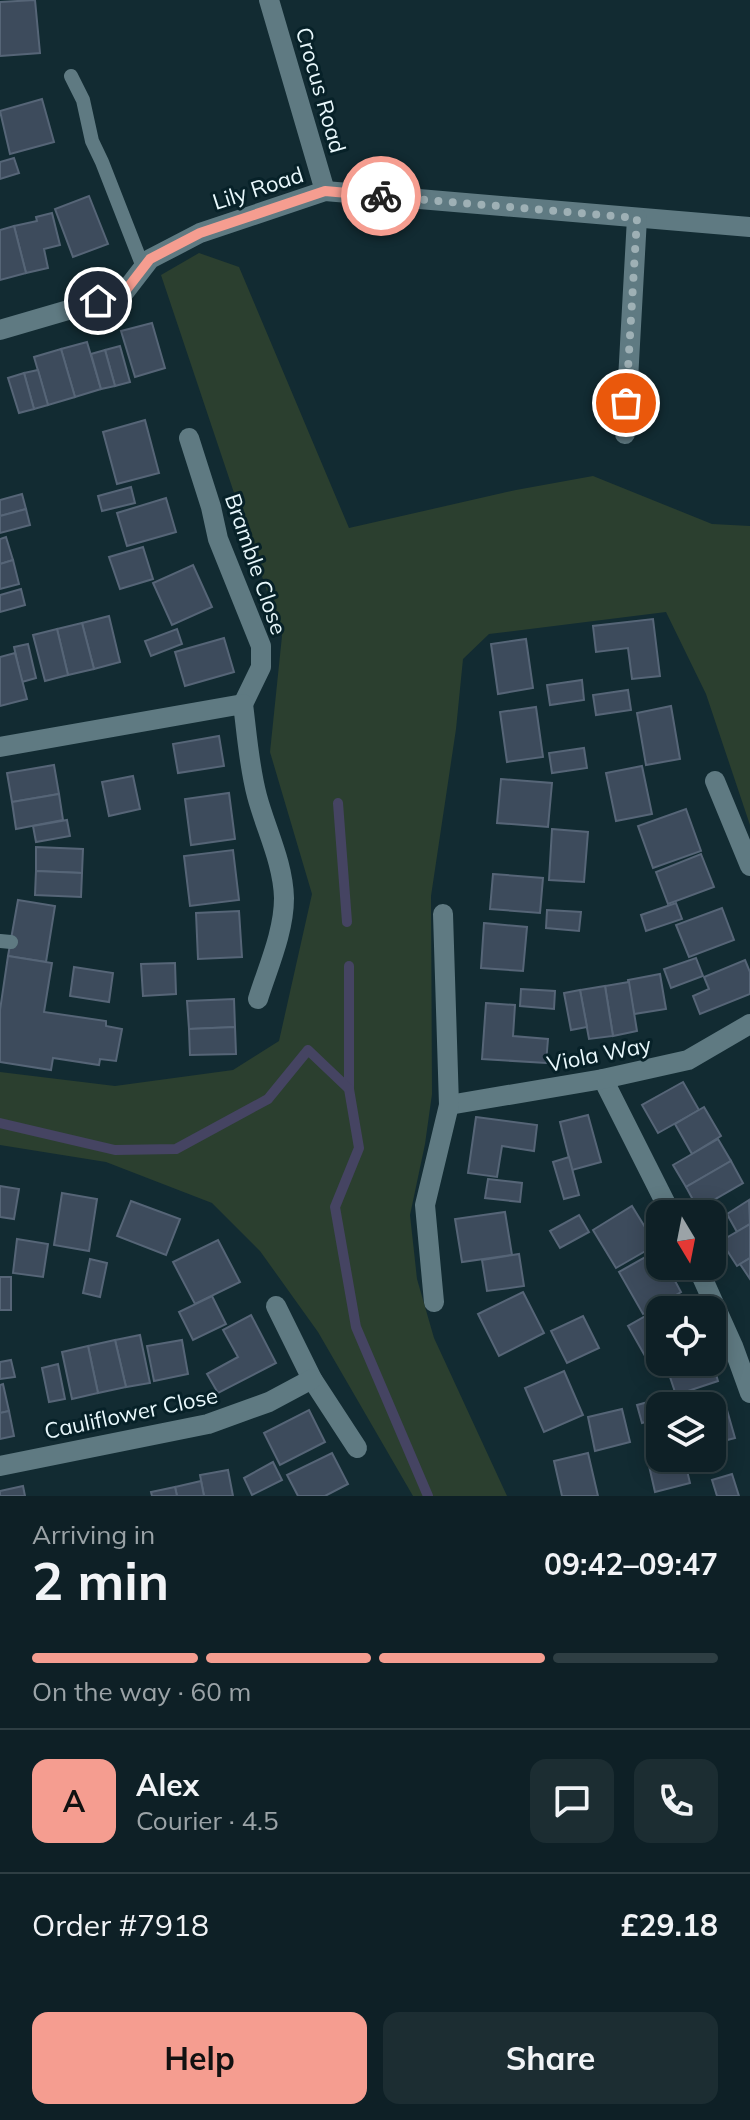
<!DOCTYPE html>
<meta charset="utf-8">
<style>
body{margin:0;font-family:Mulish,sans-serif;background:#1c2d32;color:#f1f3f6;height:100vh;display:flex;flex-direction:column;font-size:30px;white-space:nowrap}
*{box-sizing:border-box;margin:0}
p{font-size:26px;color:#9ba3a7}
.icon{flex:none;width:44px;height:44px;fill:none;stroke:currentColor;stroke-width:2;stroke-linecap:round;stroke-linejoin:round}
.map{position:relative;height:1496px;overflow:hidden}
.panel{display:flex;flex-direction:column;background:#0e2026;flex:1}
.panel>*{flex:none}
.needle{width:52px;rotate:170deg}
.controls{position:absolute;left:646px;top:1200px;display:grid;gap:16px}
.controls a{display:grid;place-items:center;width:80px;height:80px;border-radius:16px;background:#0e2026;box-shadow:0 4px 20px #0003,0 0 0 2px #2e3e43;font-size:40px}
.pin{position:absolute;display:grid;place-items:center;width:68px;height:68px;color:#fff;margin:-34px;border:4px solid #fff;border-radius:50%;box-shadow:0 2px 8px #0007}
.courier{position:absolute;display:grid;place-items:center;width:80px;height:80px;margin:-40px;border:6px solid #f59d90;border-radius:50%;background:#fff;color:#222;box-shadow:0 2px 10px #0007}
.overview em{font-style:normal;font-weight:700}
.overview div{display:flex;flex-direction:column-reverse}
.overview{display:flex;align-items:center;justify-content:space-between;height:136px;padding:0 32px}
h1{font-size:52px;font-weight:700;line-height:60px}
.bar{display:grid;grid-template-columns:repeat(4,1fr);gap:12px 8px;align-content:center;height:96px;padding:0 32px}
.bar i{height:10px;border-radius:6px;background:#2e3e43}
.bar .active{background:#f59d90}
.bar p{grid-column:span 4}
.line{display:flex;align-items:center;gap:20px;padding:0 32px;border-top:2px solid #2e3e43}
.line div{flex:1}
.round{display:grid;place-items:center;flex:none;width:84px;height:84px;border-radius:16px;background:#1c2d32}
.action{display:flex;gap:16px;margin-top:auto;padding:16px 32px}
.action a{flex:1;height:92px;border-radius:16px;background:#f59d90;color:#111;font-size:32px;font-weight:700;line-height:92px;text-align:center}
.action a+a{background:#1c2d32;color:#f1f3f6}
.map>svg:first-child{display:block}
.green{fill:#2b3f2f}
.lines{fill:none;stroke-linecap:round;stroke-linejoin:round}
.stream{stroke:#454462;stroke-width:10}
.building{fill:#3d4b5c;stroke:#566577;stroke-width:2}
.service{stroke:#5f7a82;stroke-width:14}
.minor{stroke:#5f7a82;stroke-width:20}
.done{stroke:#9eb0b5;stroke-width:8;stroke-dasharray:0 14.4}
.route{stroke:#f59d90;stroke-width:10}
.labels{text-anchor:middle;stroke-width:6;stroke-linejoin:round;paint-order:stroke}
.street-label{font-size:22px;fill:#e9f8fc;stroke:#072128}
</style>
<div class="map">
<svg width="750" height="1496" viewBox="0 0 750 1496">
<rect width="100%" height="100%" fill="#122b32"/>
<!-- green -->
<path class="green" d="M199,253L239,267L349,528L516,490L593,476L712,524L750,526V825L706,694L666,612L489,634L463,659L456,729L431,896L432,1094L425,1144L410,1215L417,1279L434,1338L507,1496H413L318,1332L260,1251L212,1203L106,1162L0,1145V1072L115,1086L233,1070L279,1041L312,894L270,752L282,636L161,275Z"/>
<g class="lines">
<!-- stream -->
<g class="stream">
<path d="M338,803L347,922"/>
<path d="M349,966V1089"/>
<path d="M0,1123L115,1150L176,1149L268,1099L308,1050L349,1089L359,1148L335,1207L356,1327L428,1496"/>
</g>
</g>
<!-- building -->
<g class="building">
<path d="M35,0L40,53L0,56V2Z"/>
<path d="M42,99L54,142L10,154L0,111Z"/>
<path d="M14,158L19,173L0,179V162Z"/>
<path d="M89,196L108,244L73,257L55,209Z"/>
<path d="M52,213L60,245L44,249L48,268L26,273L14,226L37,221L36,217Z"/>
<path d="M14,226L26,273L0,280V230Z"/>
<path d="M152,323L165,368L135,377L121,331Z"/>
<path d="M87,342L101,389L75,397L61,349Z"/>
<path d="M120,346L130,382L115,386L105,350Z"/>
<path d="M61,349L75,397L48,405L34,357Z"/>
<path d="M105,350L115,386L101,389L91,354Z"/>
<path d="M38,370L48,405L34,409L24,373Z"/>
<path d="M24,373L34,409L19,413L8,378Z"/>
<path d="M145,420L159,473L117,484L103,432Z"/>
<path d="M131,487L135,503L102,511L98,496Z"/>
<path d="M22,494L26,509L0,516V500Z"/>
<path d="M166,498L176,532L127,546L117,513Z"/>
<path d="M26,509L30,525L0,533V516Z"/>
<path d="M6,537L13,560L0,564V539Z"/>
<path d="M143,547L153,579L120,589L109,557Z"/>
<path d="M13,560L19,584L0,589V564Z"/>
<path d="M193,565L212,607L172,625L153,583Z"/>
<path d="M21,589L25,605L0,612V595Z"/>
<path d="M109,616L120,662L94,669L82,623Z"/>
<path d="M653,619L660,676L632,679L628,648L596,652L593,626Z"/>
<path d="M82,623L94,669L68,675L57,629Z"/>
<path d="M57,629L68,675L45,681L33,635Z"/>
<path d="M177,629L182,644L151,656L145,641Z"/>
<path d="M224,638L234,672L185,686L175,652Z"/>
<path d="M526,639L533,688L498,694L491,644Z"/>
<path d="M28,644L36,678L22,682L14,647Z"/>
<path d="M15,653L27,699L0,706V657Z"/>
<path d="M582,680L584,700L550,705L547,685Z"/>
<path d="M628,690L631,710L596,715L593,695Z"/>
<path d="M671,706L680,759L646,765L637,713Z"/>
<path d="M536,707L543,757L507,762L500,712Z"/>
<path d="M219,736L224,766L178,773L173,744Z"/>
<path d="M584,748L587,768L552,773L549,753Z"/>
<path d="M54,765L59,794L12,802L7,773Z"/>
<path d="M642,766L652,814L616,821L606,773Z"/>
<path d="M133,776L140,809L109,816L102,782Z"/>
<path d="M501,779L552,783L548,827L497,823Z"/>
<path d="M229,793L235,839L191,845L185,799Z"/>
<path d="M59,794L63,820L16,829L12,802Z"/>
<path d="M686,809L701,851L653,868L638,826Z"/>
<path d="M67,820L70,836L36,842L33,826Z"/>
<path d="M552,829L588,832L584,882L549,880Z"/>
<path d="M36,847L83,849L82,873L36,871Z"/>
<path d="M233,850L239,900L190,906L184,856Z"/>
<path d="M701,854L714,887L668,904L656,872Z"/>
<path d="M36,871L82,873L81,897L35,895Z"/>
<path d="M493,874L543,878L540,913L490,909Z"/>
<path d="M18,900L55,906L46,962L8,956Z"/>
<path d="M676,903L682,919L646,931L641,915Z"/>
<path d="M722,908L734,940L689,957L676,925Z"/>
<path d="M547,910L581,912L579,931L546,928Z"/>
<path d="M239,911L242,957L198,959L196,913Z"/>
<path d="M484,923L527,927L523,971L481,968Z"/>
<path d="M8,956L52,963L44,1012L106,1021V1026L122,1029L116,1061L100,1059L99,1065L53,1058L51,1070L0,1062V1010Z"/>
<path d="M696,958L703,976L671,988L664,969Z"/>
<path d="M745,960L750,972V994L700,1014L693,996L709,989L704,977Z"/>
<path d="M175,963L176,994L143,996L141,964Z"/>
<path d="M74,967L113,973L109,1002L70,996Z"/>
<path d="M660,974L666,1009L634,1014L628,980Z"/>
<path d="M629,982L637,1031L613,1036L605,986Z"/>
<path d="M605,986L613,1036L589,1039L580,990Z"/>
<path d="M521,989L555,991L554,1009L520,1006Z"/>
<path d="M580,990L587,1027L571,1030L564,993Z"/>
<path d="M234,999L235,1027L189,1029L187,1001Z"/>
<path d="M486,1003L515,1005L513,1036L548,1039L546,1063L482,1059Z"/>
<path d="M235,1027L236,1054L190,1055L189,1029Z"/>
<path d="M683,1082L699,1110L658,1133L642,1105Z"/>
<path d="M704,1107L721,1136L692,1154L675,1124Z"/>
<path d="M588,1115L601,1162L572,1170L560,1122Z"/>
<path d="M476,1117L537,1125L534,1151L502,1146L497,1177L468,1173Z"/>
<path d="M718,1139L731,1161L686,1187L673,1165Z"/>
<path d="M569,1157L579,1195L564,1199L553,1162Z"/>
<path d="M731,1161L743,1183L698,1209L686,1187Z"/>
<path d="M488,1179L522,1183L520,1202L485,1198Z"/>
<path d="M0,1186L19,1189L14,1219L0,1217Z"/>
<path d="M62,1193L97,1199L89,1251L54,1245Z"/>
<path d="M749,1200L750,1224L737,1232L727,1214Z"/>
<path d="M131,1201L180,1219L166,1255L117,1236Z"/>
<path d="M632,1206L656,1245L616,1268L593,1230Z"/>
<path d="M505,1212L512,1255L462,1262L455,1219Z"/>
<path d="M579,1215L589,1232L560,1248L550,1231Z"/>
<path d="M750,1224V1258L737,1266L721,1241Z"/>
<path d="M17,1239L48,1244L43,1277L13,1273Z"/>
<path d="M218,1240L240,1282L195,1304L173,1262Z"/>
<path d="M658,1250L660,1254V1266H667L681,1292L643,1314L619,1272Z"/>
<path d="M519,1254L524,1286L487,1291L482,1260Z"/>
<path d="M750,1258V1279L740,1264Z"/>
<path d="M90,1259L107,1263L100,1297L83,1293Z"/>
<rect x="0" y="1277" width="11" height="33"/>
<path d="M523,1292L544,1333L499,1356L478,1314Z"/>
<path d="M212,1296L226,1324L193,1340L179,1312Z"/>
<path d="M658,1309L660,1314V1348L645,1356L628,1326Z"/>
<path d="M251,1315L276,1363L218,1393L207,1374L238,1357L223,1330Z"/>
<path d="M583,1316L599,1348L567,1363L551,1331Z"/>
<path d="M140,1335L150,1383L126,1387L115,1340Z"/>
<path d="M115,1340L126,1387L98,1393L88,1346Z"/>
<path d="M182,1340L188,1374L154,1381L147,1346Z"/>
<path d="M88,1346L98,1393L72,1399L62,1352Z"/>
<path d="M11,1360L15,1377L0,1379V1362Z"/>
<path d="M712,1361L718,1381L676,1395L665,1362Z"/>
<path d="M58,1364L65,1399L49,1402L42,1368Z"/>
<path d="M564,1371L583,1415L544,1432L525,1388Z"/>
<path d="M3,1384L9,1411L0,1413V1385Z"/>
<path d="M670,1396L672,1406H660V1418L642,1423L637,1405Z"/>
<path d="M725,1403L735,1438L712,1444V1407Z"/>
<path d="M622,1409L630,1442L595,1451L588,1417Z"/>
<path d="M309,1410L325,1442L280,1465L264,1433Z"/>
<path d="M9,1411L14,1436L0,1439V1413Z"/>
<path d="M332,1453L348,1484L325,1496H298L287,1475Z"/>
<path d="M588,1453L598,1496H562L554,1461Z"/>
<path d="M660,1454V1458H684L690,1483L655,1492L647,1457Z"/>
<path d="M273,1462L282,1480L252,1495L244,1478Z"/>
<path d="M228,1470L233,1496H204L200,1475Z"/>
<path d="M732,1474L739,1496H717L712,1480Z"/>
<path d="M201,1481L204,1496H177L175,1487Z"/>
<path d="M23,1486L25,1496H0V1491Z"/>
<path d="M175,1487L177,1496H152L151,1492Z"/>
</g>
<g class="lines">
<!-- service -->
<g class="service">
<path d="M71,76L83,100L92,141L102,162L143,267"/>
<path d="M0,941L11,942"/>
</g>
<!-- minor -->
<g class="minor">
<path d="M269,0L325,191"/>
<path d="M0,330L123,294L150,259L200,233L325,191L750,227"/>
<path d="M625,434L637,218"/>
<path d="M189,438L211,507L218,539L261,646V667L243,704"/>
<path d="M0,747L243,704C247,735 249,766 257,796C266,830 283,862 284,898C284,932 268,967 258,999"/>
<path d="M715,781L750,866"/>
<path d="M603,1079L671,1214"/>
<path d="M449,1105L603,1079L688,1060L750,1024"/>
<path d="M697,1266L733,1346L750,1393"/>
<path d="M434,1302L425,1205L449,1105L443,914"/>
<path d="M276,1306L312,1379L357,1448"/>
<path d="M0,1466L208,1424L269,1402L312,1379"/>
</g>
</g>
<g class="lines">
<!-- done -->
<path class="done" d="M381,196L637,218L626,403"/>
<!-- route -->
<path class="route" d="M98,301L123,294L150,259L200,233L325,191L381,196"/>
</g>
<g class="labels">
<!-- street labels -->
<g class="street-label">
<text transform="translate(321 90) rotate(74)" y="8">Crocus Road</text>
<text transform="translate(258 188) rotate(-18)" y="8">Lily Road</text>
<text transform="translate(256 564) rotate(71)" y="8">Bramble Close</text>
<text transform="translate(599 1054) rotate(-11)" y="8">Viola Way</text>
<text transform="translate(131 1413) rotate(-12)" y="8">Cauliflower Close</text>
</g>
</g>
</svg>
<div class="controls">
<a><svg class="needle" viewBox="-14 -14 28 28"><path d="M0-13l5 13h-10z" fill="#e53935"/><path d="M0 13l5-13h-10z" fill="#9ba3a7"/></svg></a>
<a><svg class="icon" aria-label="locate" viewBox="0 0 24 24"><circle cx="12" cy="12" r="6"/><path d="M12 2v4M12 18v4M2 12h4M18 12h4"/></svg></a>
<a><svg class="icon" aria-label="layers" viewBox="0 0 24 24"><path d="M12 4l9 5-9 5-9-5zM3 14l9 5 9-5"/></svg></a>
</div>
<div class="pin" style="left:626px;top:403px;background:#ea580c"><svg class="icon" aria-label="bag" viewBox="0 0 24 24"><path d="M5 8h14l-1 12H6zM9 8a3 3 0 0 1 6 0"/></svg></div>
<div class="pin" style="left:98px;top:301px;background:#1f2937"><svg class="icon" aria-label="home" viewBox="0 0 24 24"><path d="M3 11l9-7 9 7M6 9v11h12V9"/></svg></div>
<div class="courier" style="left:381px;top:196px"><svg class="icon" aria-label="bike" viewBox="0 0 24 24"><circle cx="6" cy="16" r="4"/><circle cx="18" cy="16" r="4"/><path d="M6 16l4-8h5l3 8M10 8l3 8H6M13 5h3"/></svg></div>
</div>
<section class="panel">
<div class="overview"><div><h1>2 min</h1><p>Arriving in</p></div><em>09:42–09:47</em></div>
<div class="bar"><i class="active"></i><i class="active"></i><i class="active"></i><i></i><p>On the way · 60 m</p></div>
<div class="line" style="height:144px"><b class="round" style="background:#f59d90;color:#111">A</b><div><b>Alex</b><p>Courier · 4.5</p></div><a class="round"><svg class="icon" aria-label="chat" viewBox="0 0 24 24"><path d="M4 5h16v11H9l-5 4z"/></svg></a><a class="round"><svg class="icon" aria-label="phone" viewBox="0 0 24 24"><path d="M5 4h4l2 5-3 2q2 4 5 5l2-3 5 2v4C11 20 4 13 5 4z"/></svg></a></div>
<div class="line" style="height:104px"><div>Order #7918</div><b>£29.18</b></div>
<div class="action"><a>Help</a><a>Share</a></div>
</section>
